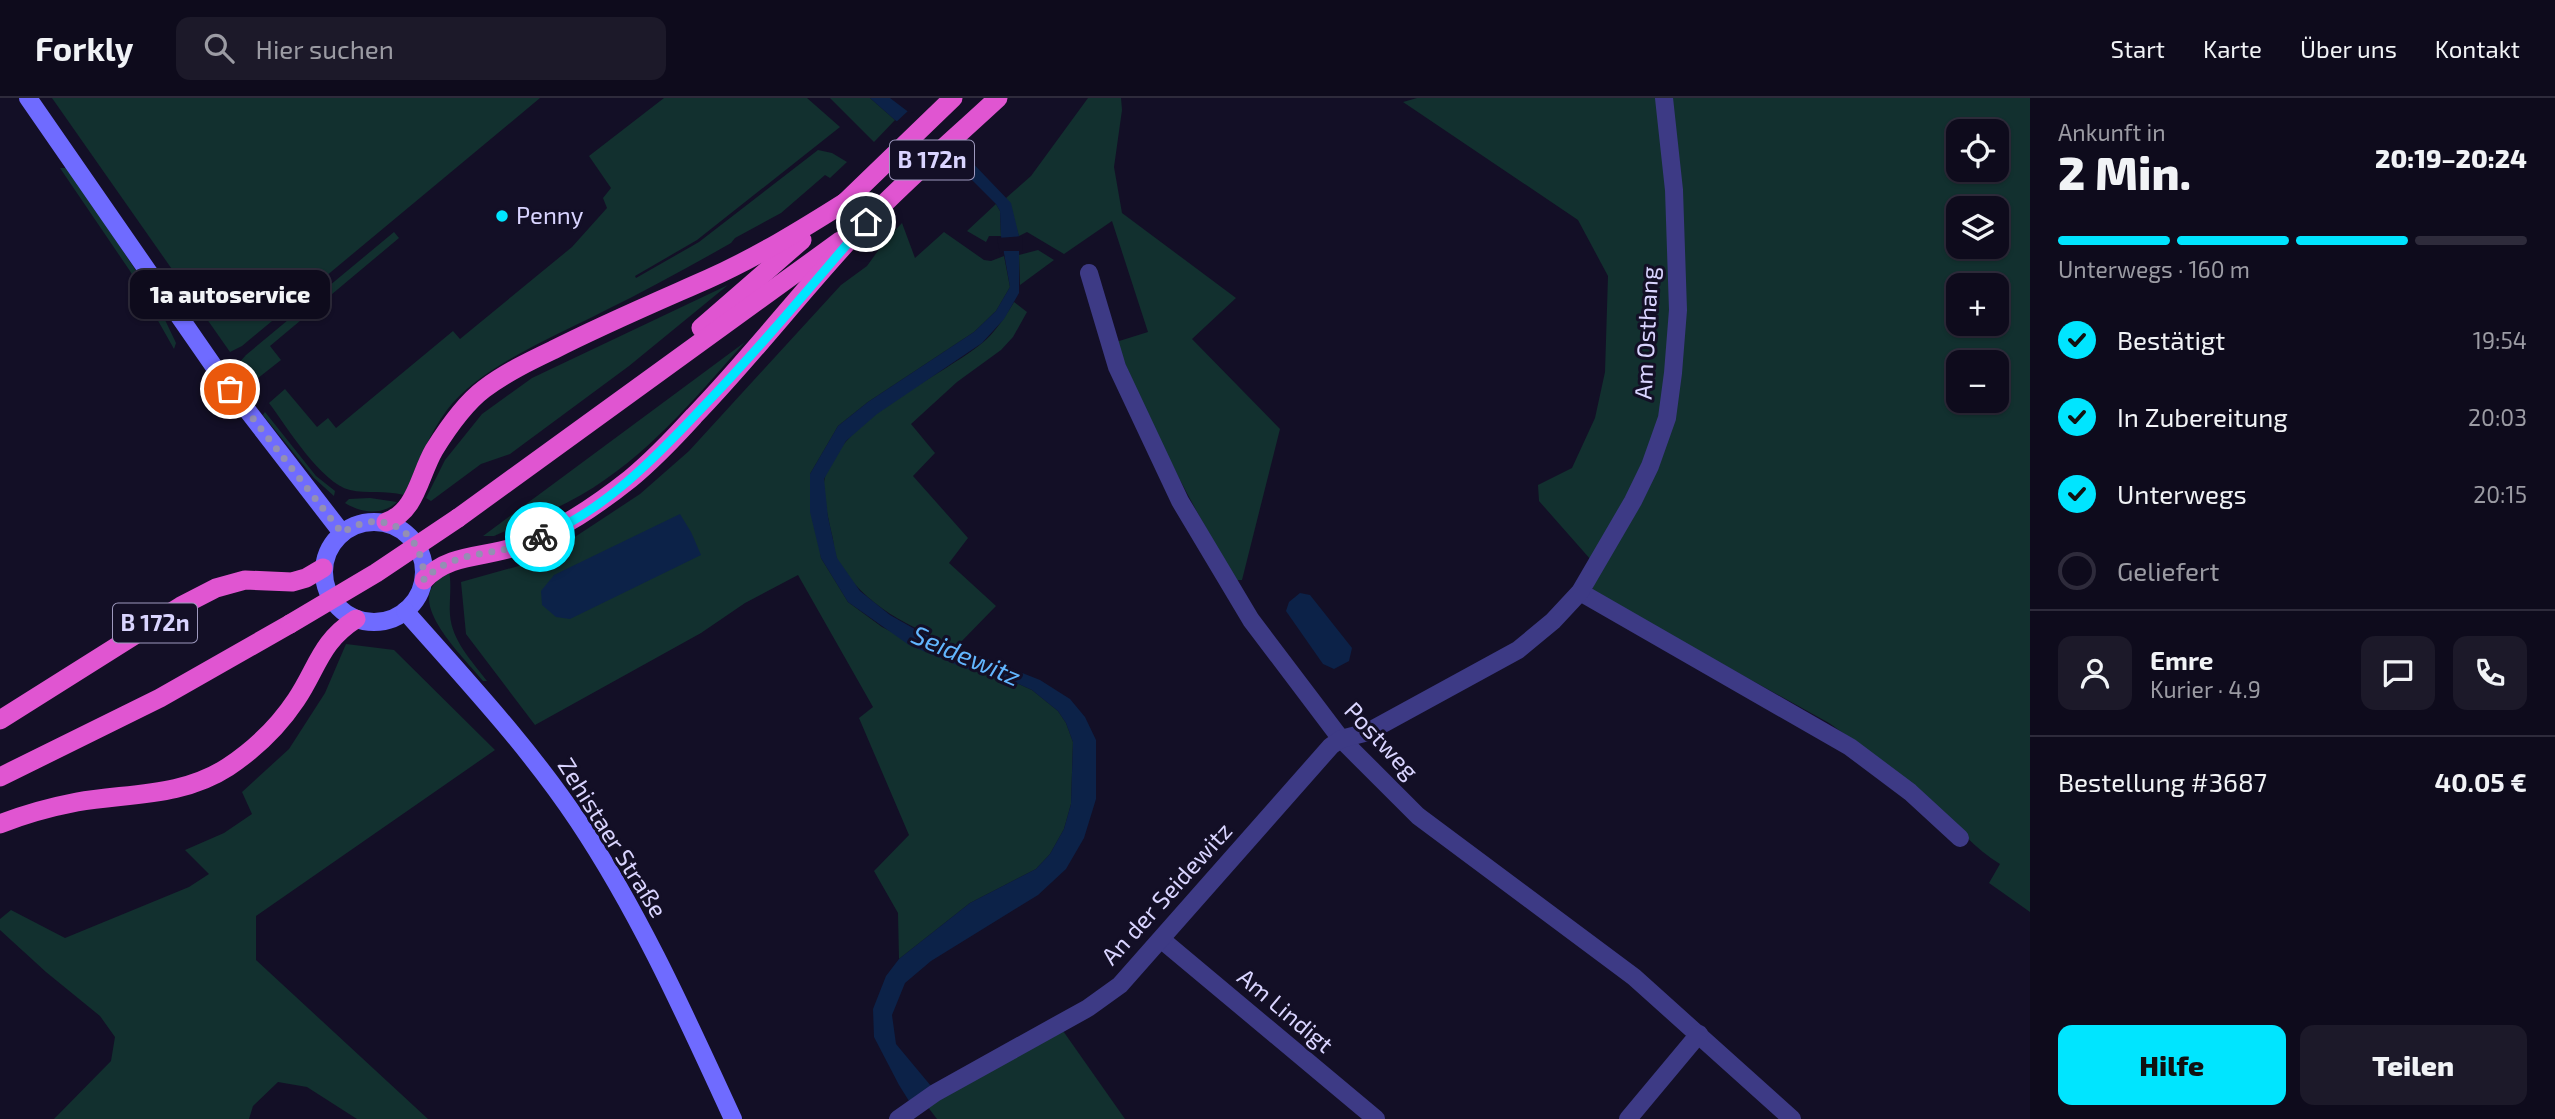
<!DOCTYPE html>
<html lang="de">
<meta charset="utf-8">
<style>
body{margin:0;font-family:"Exo 2",sans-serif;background:#1c1929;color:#f1f3f6;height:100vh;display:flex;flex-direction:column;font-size:26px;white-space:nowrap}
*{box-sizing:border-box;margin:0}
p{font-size:23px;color:#9b9ba3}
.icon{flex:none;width:38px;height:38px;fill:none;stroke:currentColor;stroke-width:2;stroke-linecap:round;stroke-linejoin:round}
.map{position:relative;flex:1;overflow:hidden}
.drawer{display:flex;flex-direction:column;background:#0e0b1c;width:525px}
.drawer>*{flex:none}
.controls{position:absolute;left:1946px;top:21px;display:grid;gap:14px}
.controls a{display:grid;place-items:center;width:63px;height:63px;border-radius:14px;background:#0e0b1c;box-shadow:0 2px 5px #0004,0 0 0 2px #2e2b3b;font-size:35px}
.pin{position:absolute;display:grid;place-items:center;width:60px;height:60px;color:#fff;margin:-30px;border:4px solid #fff;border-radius:50%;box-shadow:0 2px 7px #0007}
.courier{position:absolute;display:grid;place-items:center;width:70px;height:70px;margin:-35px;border:5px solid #00e5ff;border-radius:50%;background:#fff;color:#222;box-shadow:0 2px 9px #0007}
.bubble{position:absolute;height:49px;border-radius:14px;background:#0e0b1c;box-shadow:0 2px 5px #0004,0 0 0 2px #2e2b3b;font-size:23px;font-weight:800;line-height:49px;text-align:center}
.summary em{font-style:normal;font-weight:800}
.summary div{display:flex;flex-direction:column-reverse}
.summary{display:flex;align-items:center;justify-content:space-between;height:119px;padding:0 28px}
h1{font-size:46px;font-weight:800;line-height:52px}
.bar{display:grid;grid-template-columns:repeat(4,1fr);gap:10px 7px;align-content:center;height:84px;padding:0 28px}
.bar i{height:9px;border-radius:5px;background:#2e2b3b}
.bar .current{background:#00e5ff}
.bar p{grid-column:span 4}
.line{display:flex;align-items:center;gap:18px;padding:0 28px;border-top:2px solid #2e2b3b}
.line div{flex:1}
.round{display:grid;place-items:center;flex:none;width:74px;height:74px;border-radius:14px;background:#1c1929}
ol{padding:0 28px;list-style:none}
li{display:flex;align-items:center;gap:21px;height:77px}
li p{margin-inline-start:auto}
li .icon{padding:7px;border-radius:50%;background:#00e5ff;color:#111;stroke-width:4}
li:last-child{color:#9b9ba3}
li i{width:38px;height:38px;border:4px solid #2e2b3b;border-radius:50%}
.action{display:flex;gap:14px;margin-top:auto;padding:14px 28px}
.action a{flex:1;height:80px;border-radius:14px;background:#00e5ff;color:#111;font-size:28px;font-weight:800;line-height:80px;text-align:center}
.action a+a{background:#1c1929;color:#f1f3f6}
header{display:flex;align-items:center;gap:42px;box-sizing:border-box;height:98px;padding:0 35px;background:#0e0b1c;border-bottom:2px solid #2e2b3b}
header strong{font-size:33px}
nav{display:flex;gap:38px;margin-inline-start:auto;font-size:24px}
.search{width:490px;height:63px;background:#1c1929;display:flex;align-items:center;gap:18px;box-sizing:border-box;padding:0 24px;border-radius:14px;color:#9b9ba3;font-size:26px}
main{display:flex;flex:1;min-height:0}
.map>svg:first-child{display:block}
.green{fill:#12302f;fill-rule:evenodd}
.water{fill:#0c2248}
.pier{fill:#130f26}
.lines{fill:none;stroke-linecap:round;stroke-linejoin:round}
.minor{stroke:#3d3a85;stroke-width:18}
.secondary{stroke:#6f6bff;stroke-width:18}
.trunk{stroke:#e055d1;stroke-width:19}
.trunk-bridge{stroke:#e055d1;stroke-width:19}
.done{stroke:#948fb3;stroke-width:7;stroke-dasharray:0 12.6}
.route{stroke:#00e5ff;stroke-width:9}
.poi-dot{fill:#00e5ff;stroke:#130f26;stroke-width:2.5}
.labels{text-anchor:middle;stroke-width:6;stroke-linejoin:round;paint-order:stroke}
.shield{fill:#130f26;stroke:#9e99be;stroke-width:2}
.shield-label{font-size:23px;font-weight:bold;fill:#d9d4ff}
.poi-label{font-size:24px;fill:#d9d4ff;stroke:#130f26;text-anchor:start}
.street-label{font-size:24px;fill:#d9d4ff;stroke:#130f26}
.water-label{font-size:26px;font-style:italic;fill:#62b6ff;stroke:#130f26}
</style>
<header>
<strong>Forkly</strong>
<div class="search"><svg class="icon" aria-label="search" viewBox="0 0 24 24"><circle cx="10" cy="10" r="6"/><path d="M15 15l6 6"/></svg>Hier suchen</div>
<nav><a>Start</a><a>Karte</a><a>Über uns</a><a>Kontakt</a></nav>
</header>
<main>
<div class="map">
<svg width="2030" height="1021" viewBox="0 0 2030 1021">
<rect width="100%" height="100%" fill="#130f26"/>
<!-- green -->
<g class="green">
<path d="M52,0H540L242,248L230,254Z"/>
<path d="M664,0H807L840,29L697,142L635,178L636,180L699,144L818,52L832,55L847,64L830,80L825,77L781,115L735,140L731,145C689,169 647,192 604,213C556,238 480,268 447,312C428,337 417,369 404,397C385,392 367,396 350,392C321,385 287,329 269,305L285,291L317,329L328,320L336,330L453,233L460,241L572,149L607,110L603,100L611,90L589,58Z"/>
<path d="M830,0H870L895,22L874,44Z"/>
<path d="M1088,0H1121L1122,12L1114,69L1122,115L1236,200L1192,241L1280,331L1242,482H1236C1190,405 1150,327 1116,244L1148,234L1112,123L1064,156L1027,134L1019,138L1006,100L1031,78Z"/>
<path d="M1417,0H1660L1673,211L1662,317L1647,366L1591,462L1539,403L1538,387L1572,370L1595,320L1605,274L1608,178L1578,122L1403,4Z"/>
<path d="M1667,0H2030V814L1989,785L2000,766C1975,751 1957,728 1935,709C1902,679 1866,651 1829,625L1592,494L1596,475L1671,319ZM1958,33H1997V72H1958ZM1958,110H1997V149H1958ZM1958,187H1997V226H1958ZM1958,264H1997V303H1958Z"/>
<path d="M60,70H68L156,203L176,245L174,251L130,173Z"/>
<path d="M996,106L1000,113L1001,138H989L986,144L967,133Z"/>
<path d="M902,125L915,160L944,134L984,162L991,163L1004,158L1010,189L996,213L974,234L868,304L838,328L810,376L821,460L848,504L882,529L964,570L1008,581L1032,592L1058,613L1066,625L1073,644L1071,706L1064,731L1050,756L1036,771L970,805L899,861L898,815L874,773L909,737L859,620L873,609L798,477L745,505L701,535L535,627L466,536L461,484L540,462L640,396L689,353L841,187L867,168L885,143Z"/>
<path d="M394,134L399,140L270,248L281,262L253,284L238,266L246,257Z"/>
<path d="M1038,152L1054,162L1020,187L1019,157Z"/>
<path d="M728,187L629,268L510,356L481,366L431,403L426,400L445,362L482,316L532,280Z"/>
<path d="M1014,204L1027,214L1013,239L1001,252L957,284L911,326L935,355L913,378L968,440L949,465L996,508L957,548C911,530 864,508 838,463C834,455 834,445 832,437C829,424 821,391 825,379C845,319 934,283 981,246C995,235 1005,219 1014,204Z"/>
<path d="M745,244C695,300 647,359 581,397C553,413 523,425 494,438H483Z"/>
<path d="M265,314L316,378L335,393L334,398L314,380L263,317Z"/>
<path d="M370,400L397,404C382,418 361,415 345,405L349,401Z"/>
<path d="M449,473C452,488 449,502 450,517C452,543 472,563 487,583H483C467,563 422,520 430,494C433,484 441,479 449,473Z"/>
<path d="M346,546L394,552L495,652L256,818V862L428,1021H357L307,989L278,984L253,1008L249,1021H54L111,963L115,939L100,918L46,874L0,832V821L11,812L65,840L189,789L209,776L185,752L224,735L252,716L242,694L289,651L325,595Z"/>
<path d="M1061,930L1125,1021H937L927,1008Z"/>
</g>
<!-- water -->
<g class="water">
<path d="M870,0H890L964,56L1011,105L1019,138V195L1004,221L982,245L877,316L846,343L824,381L828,419L837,460L860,493L890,517L920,534L1040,582L1070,601L1085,619L1096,642V701L1084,740L1066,771L1038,797L931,863L905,885L892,917L896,946L931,988L909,1003L899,987L874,939L873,911L886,878L899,861L970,805L1036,771L1050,756L1064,731L1071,706L1073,644L1066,625L1058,613L1032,592L1008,581L964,570L909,547L848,504L821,460L810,414V376L838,328L868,304L974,234L996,213L1010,189L1001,138L1000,113L996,106L954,64L895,22Z"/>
<path d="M680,416L691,434L701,457L570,521L556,519L542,507L541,493L554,477Z"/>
<path d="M1300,495L1310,497L1352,550L1349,563L1334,571L1323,566L1286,513L1289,504Z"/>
</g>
<!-- pier -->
<g class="pier">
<path d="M909,12L966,53L969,56L954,70L894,26Z"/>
<path d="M1023,138L1022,153H1004L1000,156L997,140Z"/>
</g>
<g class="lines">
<!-- minor -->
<g class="minor">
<path d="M1089,175L1117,269L1180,403L1251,522L1341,641L1418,718L1634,879L1792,1021"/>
<path d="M1580,494L1850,649L1910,694L1960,740"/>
<path d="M1162,842L1376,1021"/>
<path d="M898,1021L935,995L1088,910L1120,887L1331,648L1341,641L1368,634L1518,552L1553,523L1580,494L1633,403L1650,368L1667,320L1673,275L1678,212L1674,92L1664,0"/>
<path d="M1628,1021L1699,936"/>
</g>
<!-- secondary -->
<g class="secondary">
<path d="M28,0L217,273L342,435"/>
<circle cx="374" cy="474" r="50"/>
<path d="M405,513C465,581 528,648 578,723C640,816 686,919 733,1021"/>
</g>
<!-- trunk -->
<g class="trunk">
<path d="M838,111L953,0"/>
<path d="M701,230L802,142"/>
<path d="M458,420L840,143"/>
<path d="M386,424C416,414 419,378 434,352C447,331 464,306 484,291C505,275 530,263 553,252C604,226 656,204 708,181C757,159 801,132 847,103"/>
<path d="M424,482C450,454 488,460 521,447C562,431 596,408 630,381C653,362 674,340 694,318C754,256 807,186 866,124C908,80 954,41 998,0"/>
<path d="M0,622L181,508L216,490L245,482L292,484L306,480L323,470"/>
<path d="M0,679L160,600L290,526"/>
<path d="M0,726C25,716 51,709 77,704C129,695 182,699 228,669C255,651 278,629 296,602C318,569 320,544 356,521"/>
</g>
<!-- trunk-bridge -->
<path class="trunk-bridge" d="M290,526L376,475L458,420"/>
</g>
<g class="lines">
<!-- done -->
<path class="done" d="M230,291L342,435C384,407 424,434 424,482C448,456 483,457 515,449C524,447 532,443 540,439"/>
<!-- route -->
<path class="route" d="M540,439C604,413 655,360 701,311C759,251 812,187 866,124"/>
</g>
<!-- markers -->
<circle class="poi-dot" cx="502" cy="118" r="7"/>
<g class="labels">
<!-- shield labels -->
<g class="shield">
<rect x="890" y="42.5" width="84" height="39" rx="5"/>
<rect x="113" y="505.5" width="84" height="39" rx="5"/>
</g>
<g class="shield-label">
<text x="932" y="70">B 172n</text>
<text x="155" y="533">B 172n</text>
</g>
<!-- poi labels -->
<g class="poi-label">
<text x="516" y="126">Penny</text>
</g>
<!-- street labels -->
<g class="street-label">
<text transform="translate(1647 235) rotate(-87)" y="8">Am Osthang</text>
<text transform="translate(1381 643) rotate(47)" y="8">Postweg</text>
<text transform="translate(612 740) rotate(58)" y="8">Zehistaer Straße</text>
<text transform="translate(1167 796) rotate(-48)" y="8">An der Seidewitz</text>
<text transform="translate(1285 913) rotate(40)" y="8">Am Lindigt</text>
</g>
<!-- water labels -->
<g class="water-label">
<text transform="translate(966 558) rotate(23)" y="9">Seidewitz</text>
</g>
</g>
</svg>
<div class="controls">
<a><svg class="icon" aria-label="locate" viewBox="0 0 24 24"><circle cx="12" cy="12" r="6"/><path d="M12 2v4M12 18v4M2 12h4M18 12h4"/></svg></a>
<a><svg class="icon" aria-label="layers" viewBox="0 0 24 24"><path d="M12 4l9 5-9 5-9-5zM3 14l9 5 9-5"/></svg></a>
<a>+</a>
<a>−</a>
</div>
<div class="pin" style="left:230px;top:291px;background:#ea580c"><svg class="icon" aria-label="bag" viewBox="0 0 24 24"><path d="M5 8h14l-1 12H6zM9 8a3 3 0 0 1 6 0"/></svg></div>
<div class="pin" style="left:866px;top:124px;background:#1f2937"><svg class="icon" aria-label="home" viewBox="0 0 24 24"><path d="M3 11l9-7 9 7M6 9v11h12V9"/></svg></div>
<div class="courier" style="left:540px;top:439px"><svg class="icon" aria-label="bike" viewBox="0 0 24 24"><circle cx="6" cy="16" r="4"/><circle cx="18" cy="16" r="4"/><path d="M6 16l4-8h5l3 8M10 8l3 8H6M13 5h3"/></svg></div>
<div class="bubble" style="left:130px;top:172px;width:200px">1a autoservice</div>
</div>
<section class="drawer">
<div class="summary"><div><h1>2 Min.</h1><p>Ankunft in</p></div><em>20:19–20:24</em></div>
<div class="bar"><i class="current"></i><i class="current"></i><i class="current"></i><i></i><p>Unterwegs · 160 m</p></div>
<ol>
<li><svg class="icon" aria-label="check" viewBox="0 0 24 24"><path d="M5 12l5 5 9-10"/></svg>Bestätigt<p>19:54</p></li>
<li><svg class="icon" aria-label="check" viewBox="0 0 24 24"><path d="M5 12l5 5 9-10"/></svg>In Zubereitung<p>20:03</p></li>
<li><svg class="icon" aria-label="check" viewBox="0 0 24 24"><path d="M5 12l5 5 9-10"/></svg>Unterwegs<p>20:15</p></li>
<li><i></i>Geliefert</li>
</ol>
<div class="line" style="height:126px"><a class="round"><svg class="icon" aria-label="person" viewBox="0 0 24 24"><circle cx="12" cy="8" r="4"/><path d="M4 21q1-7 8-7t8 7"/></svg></a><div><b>Emre</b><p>Kurier · 4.9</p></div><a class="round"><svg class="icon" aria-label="chat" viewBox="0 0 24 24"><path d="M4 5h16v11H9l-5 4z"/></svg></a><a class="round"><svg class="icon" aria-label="phone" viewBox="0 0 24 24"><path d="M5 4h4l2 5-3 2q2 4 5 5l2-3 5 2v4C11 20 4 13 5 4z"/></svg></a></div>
<div class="line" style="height:91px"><div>Bestellung #3687</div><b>40.05 €</b></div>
<div class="action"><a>Hilfe</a><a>Teilen</a></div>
</section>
</main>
